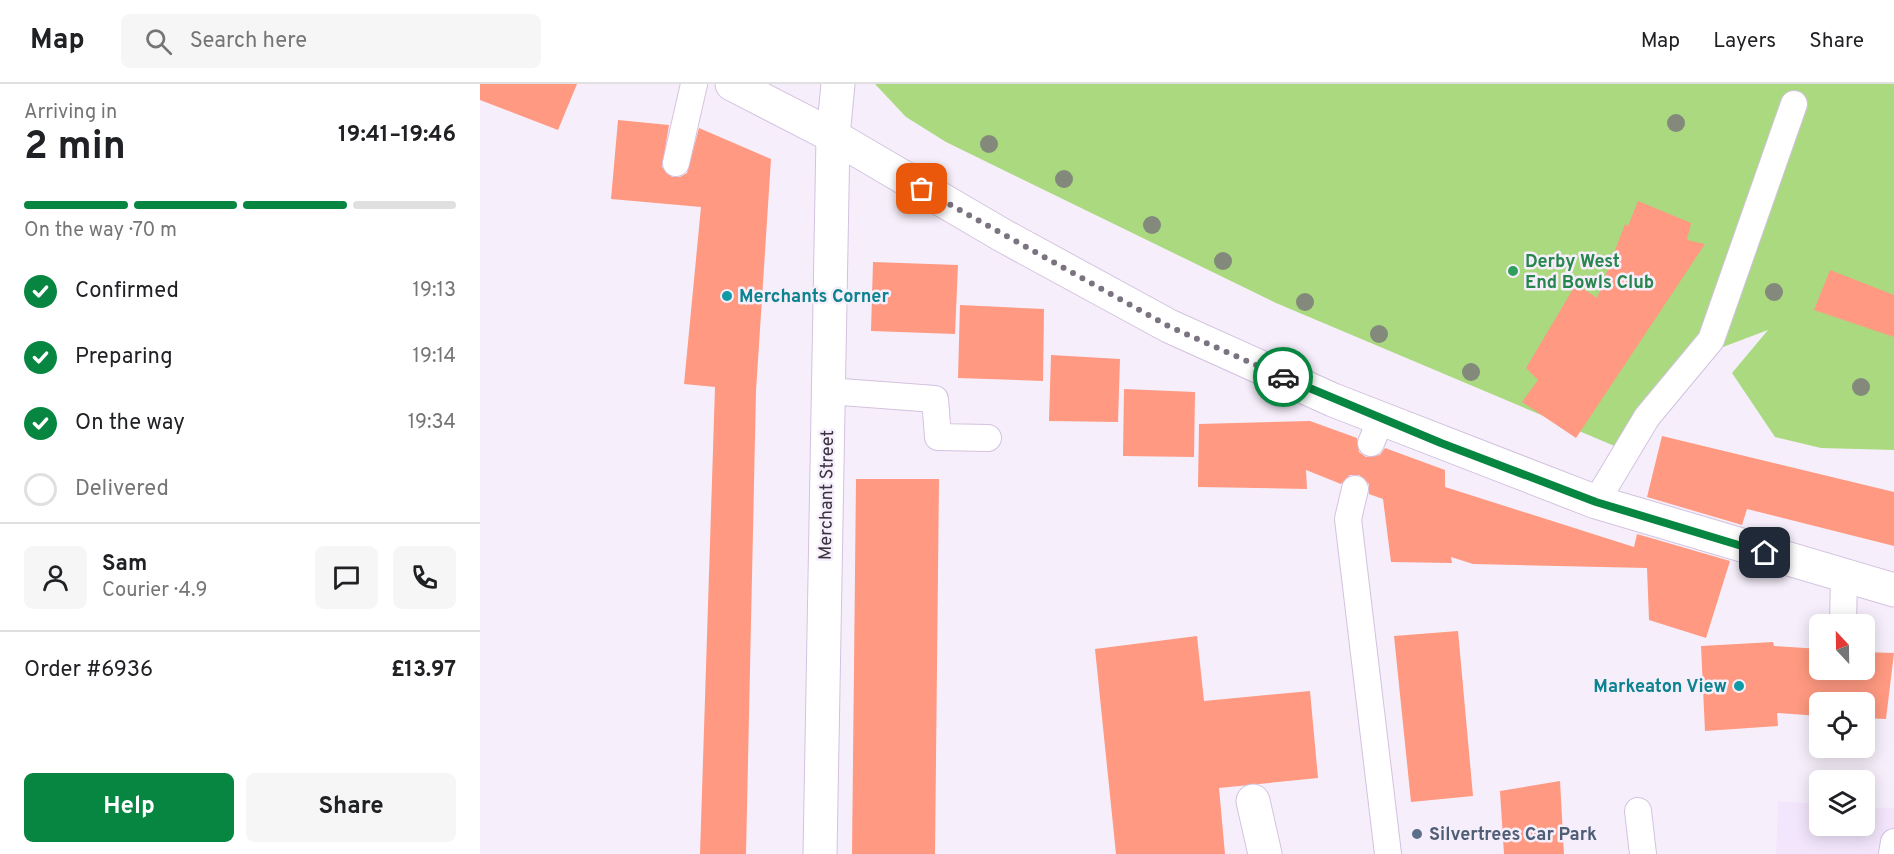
<!DOCTYPE html>
<meta charset="utf-8">
<style>
body{margin:0;font-family:Overpass,sans-serif;background:#f6f6f6;color:#202124;height:100vh;display:flex;flex-direction:column;font-size:22px;white-space:nowrap}
*{box-sizing:border-box;margin:0}
p{font-size:20px;color:#757577}
.icon{flex:none;width:33px;height:33px;fill:none;stroke:currentColor;stroke-width:2;stroke-linecap:round;stroke-linejoin:round}
.map{position:relative;flex:1;overflow:hidden}
.side{display:flex;flex-direction:column;background:#fff;width:480px}
.side>*{flex:none}
.needle{width:39px;rotate:338deg}
.controls{position:absolute;left:1329px;top:530px;display:grid;gap:12px}
.controls a{display:grid;place-items:center;width:66px;height:66px;border-radius:9px;background:#fff;box-shadow:0 3px 15px #0003;font-size:30px}
.pin{position:absolute;display:grid;place-items:center;width:51px;height:51px;color:#fff;margin:-26px;border-radius:12px;box-shadow:0 3px 9px #0006}
.courier{position:absolute;display:grid;place-items:center;width:60px;height:60px;margin:-30px;border:4px solid #078641;border-radius:50%;background:#fff;color:#222;box-shadow:0 2px 8px #0007}
.overview em{font-style:normal;font-weight:700}
.overview div{display:flex;flex-direction:column-reverse}
.overview{display:flex;align-items:center;justify-content:space-between;height:102px;padding:0 24px}
h1{font-size:39px;font-weight:700;line-height:45px}
.bar{display:grid;grid-template-columns:repeat(4,1fr);gap:9px 6px;align-content:center;height:72px;padding:0 24px}
.bar i{height:8px;border-radius:4px;background:#e0e0e0}
.bar .selected{background:#078641}
.bar p{grid-column:span 4}
.line{display:flex;align-items:center;gap:15px;padding:0 24px;border-top:2px solid #e0e0e0}
.line div{flex:1}
.round{display:grid;place-items:center;flex:none;width:63px;height:63px;border-radius:9px;background:#f6f6f6}
ol{padding:0 24px;list-style:none}
li{display:flex;align-items:center;gap:18px;height:66px}
li p{margin-inline-start:auto}
li .icon{padding:6px;border-radius:50%;background:#078641;color:#fff;stroke-width:4}
li:last-child{color:#757577}
li i{width:33px;height:33px;border:3px solid #e0e0e0;border-radius:50%}
.primary-button{display:flex;gap:12px;margin-top:auto;padding:12px 24px}
.primary-button a{flex:1;height:69px;border-radius:9px;background:#078641;color:#fff;font-size:24px;font-weight:700;line-height:69px;text-align:center}
.primary-button a+a{background:#f6f6f6;color:#202124}
header{display:flex;align-items:center;gap:36px;box-sizing:border-box;height:84px;padding:0 30px;background:#fff;border-bottom:2px solid #e0e0e0}
header strong{font-size:28px}
nav{display:flex;gap:33px;margin-inline-start:auto;font-size:21px}
.search{width:420px;height:54px;background:#f6f6f6;display:flex;align-items:center;gap:15px;box-sizing:border-box;padding:0 21px;border-radius:9px;color:#757577;font-size:22px}
main{display:flex;flex:1;min-height:0}
.map>svg:first-child{display:block}
.built{fill:#f3e6fc}
.green{fill:#aad980}
.building{fill:#ff9981}
.lines{fill:none;stroke-linecap:round;stroke-linejoin:round}
.service-casing{stroke:#d3c2df;stroke-width:28}
.minor-casing{stroke:#d3c2df;stroke-width:35}
.tertiary-casing{stroke:#d3c2df;stroke-width:35}
.service{stroke:#fff;stroke-width:26}
.minor{stroke:#fff;stroke-width:33}
.tertiary{stroke:#fff;stroke-width:33}
.tree{fill:#838a7b}
.done{stroke:#7b7480;stroke-width:6;stroke-dasharray:0 10.8}
.route{stroke:#078641;stroke-width:8}
.leisure-dot{fill:#2e9e5b;stroke:#f6effb;stroke-width:2}
.culture-dot{fill:#0f9aa8;stroke:#f6effb;stroke-width:2}
.service-dot{fill:#5c6f8a;stroke:#f6effb;stroke-width:2}
.labels{text-anchor:middle;stroke-width:5;stroke-linejoin:round;paint-order:stroke}
.leisure-label{font-size:18px;font-weight:bold;fill:#27864d;stroke:#f6effb;text-anchor:start}
.culture-label{font-size:18px;font-weight:bold;fill:#0d838f;stroke:#f6effb;text-anchor:start}
.street-label{font-size:18px;fill:#39323e;stroke:#f6effb}
.service-label{font-size:18px;font-weight:bold;fill:#4e5e75;stroke:#f6effb;text-anchor:start}
</style>
<header>
<strong>Map</strong>
<div class="search"><svg class="icon" aria-label="search" viewBox="0 0 24 24"><circle cx="10" cy="10" r="6"/><path d="M15 15l6 6"/></svg>Search here</div>
<nav><a>Map</a><a>Layers</a><a>Share</a></nav>
</header>
<main>
<section class="side">
<div class="overview"><div><h1>2 min</h1><p>Arriving in</p></div><em>19:41–19:46</em></div>
<div class="bar"><i class="selected"></i><i class="selected"></i><i class="selected"></i><i></i><p>On the way · 70 m</p></div>
<ol>
<li><svg class="icon" aria-label="check" viewBox="0 0 24 24"><path d="M5 12l5 5 9-10"/></svg>Confirmed<p>19:13</p></li>
<li><svg class="icon" aria-label="check" viewBox="0 0 24 24"><path d="M5 12l5 5 9-10"/></svg>Preparing<p>19:14</p></li>
<li><svg class="icon" aria-label="check" viewBox="0 0 24 24"><path d="M5 12l5 5 9-10"/></svg>On the way<p>19:34</p></li>
<li><i></i>Delivered</li>
</ol>
<div class="line" style="height:108px"><a class="round"><svg class="icon" aria-label="person" viewBox="0 0 24 24"><circle cx="12" cy="8" r="4"/><path d="M4 21q1-7 8-7t8 7"/></svg></a><div><b>Sam</b><p>Courier · 4.9</p></div><a class="round"><svg class="icon" aria-label="chat" viewBox="0 0 24 24"><path d="M4 5h16v11H9l-5 4z"/></svg></a><a class="round"><svg class="icon" aria-label="phone" viewBox="0 0 24 24"><path d="M5 4h4l2 5-3 2q2 4 5 5l2-3 5 2v4C11 20 4 13 5 4z"/></svg></a></div>
<div class="line" style="height:78px"><div>Order #6936</div><b>£13.97</b></div>
<div class="primary-button"><a>Help</a><a>Share</a></div>
</section>
<div class="map">
<svg width="1414" height="770" viewBox="0 0 1414 770">
<rect width="100%" height="100%" fill="#f6effb"/>
<!-- built -->
<path class="built" d="M1298,717L1339,720L1340,741H1384L1385,723L1414,724V770H1296Z"/>
<!-- green -->
<path class="green" d="M395,0H1414V366L1341,364L1295,353L1252,289L1288,246L1219,272L1181,325L1168,358L1144,366L796,219L466,58L426,33Z"/>
<!-- building -->
<g class="building">
<path d="M0,0H97L78,46L0,16Z"/>
<path d="M138,36L189,41L182,83L192,93H200L207,89L219,44L291,75L276,307L266,770H220L235,303L204,300L221,123L131,115Z"/>
<path d="M1158,117L1211,139L1207,156L1225,160L1096,354L1042,318L1058,296L1046,284L1096,200L1117,214L1145,140L1148,142Z"/>
<path d="M393,178L478,181L475,250L391,247Z"/>
<path d="M1350,186L1414,211V253L1334,226Z"/>
<path d="M480,221L564,225L563,297L478,294Z"/>
<path d="M571,271L640,275L638,338L569,337Z"/>
<path d="M644,305L715,308L714,373L643,372Z"/>
<path d="M830,337L877,354L879,368L886,373L900,371L905,364L965,386V403L1154,463L1157,450L1250,477L1226,554L1169,536L1167,484L993,480L971,473L972,479L911,478L903,415L889,410V400L879,391H870L861,400L826,386L827,405L718,403L719,340Z"/>
<path d="M1182,352L1414,408V462L1267,425L1262,441L1167,413Z"/>
<path d="M376,395H459L455,770H372Z"/>
<path d="M978,547L993,712L931,718L914,552Z"/>
<path d="M717,552L724,617L830,607L838,694L739,704L745,770H636L615,565Z"/>
<path d="M1293,558L1294,562L1340,565V585H1384V568L1414,569L1406,635L1384,634V618H1340V632L1297,629L1298,642L1225,647L1221,562Z"/>
<path d="M1080,697L1084,770H1024L1020,707Z"/>
</g>
<g class="lines">
<defs>
<g id="service">
<path d="M196,79L214,0"/>
<path d="M348,307L455,315L458,353L508,354"/>
<path d="M891,359L901,335"/>
<path d="M875,405L868,435L908,770"/>
<path d="M1116,418L1167,333L1231,256L1314,20"/>
<path d="M1363,540L1364,492"/>
<path d="M1158,727L1163,770"/>
<path d="M1412,770L1414,758"/>
</g>
<g id="minor">
<path d="M252,0L353,52L522,151L689,242L853,316L1116,418L1414,506"/>
<path d="M773,717L785,770"/>
</g>
<path id="tertiary" d="M340,770L353,52L358,0"/>
</defs>
<!-- service casing -->
<use href="#service" class="service-casing"/>
<!-- minor casing -->
<use href="#minor" class="minor-casing"/>
<!-- tertiary casing -->
<use href="#tertiary" class="tertiary-casing"/>
<!-- service -->
<use href="#service" class="service"/>
<!-- minor -->
<use href="#minor" class="minor"/>
<!-- tertiary -->
<use href="#tertiary" class="tertiary"/>
</g>
<!-- trees -->
<g class="tree">
<circle cx="1196" cy="39" r="9"/>
<circle cx="509" cy="60" r="9"/>
<circle cx="584" cy="95" r="9"/>
<circle cx="672" cy="141" r="9"/>
<circle cx="743" cy="177" r="9"/>
<circle cx="1294" cy="208" r="9"/>
<circle cx="825" cy="218" r="9"/>
<circle cx="899" cy="250" r="9"/>
<circle cx="991" cy="288" r="9"/>
<circle cx="1381" cy="303" r="9"/>
</g>
<g class="lines">
<!-- done -->
<path class="done" d="M442,105L688,242L803,293"/>
<!-- route -->
<path class="route" d="M803,293L961,359L1116,418L1285,469"/>
</g>
<!-- markers -->
<circle class="leisure-dot" cx="1033" cy="187" r="6"/>
<g class="culture-dot">
<circle cx="247" cy="212" r="6"/>
<circle cx="1259" cy="602" r="6"/>
</g>
<circle class="service-dot" cx="937" cy="750" r="6"/>
<g class="labels">
<!-- leisure labels -->
<g class="leisure-label">
<text x="1045" y="183">Derby West<tspan x="1045" dy="21">End Bowls Club</tspan></text>
</g>
<!-- culture labels -->
<g class="culture-label">
<text x="259" y="218">Merchants Corner</text>
<text x="1247" y="608" text-anchor="end">Markeaton View</text>
</g>
<!-- street labels -->
<g class="street-label">
<text transform="translate(346 411) rotate(-89)" y="6">Merchant Street</text>
</g>
<!-- service labels -->
<g class="service-label">
<text x="949" y="756">Silvertrees Car Park</text>
</g>
</g>
</svg>
<div class="controls">
<a><svg class="needle" viewBox="-14 -14 28 28"><path d="M0-13l5 13h-10z" fill="#e53935"/><path d="M0 13l5-13h-10z" fill="#757577"/></svg></a>
<a><svg class="icon" aria-label="locate" viewBox="0 0 24 24"><circle cx="12" cy="12" r="6"/><path d="M12 2v4M12 18v4M2 12h4M18 12h4"/></svg></a>
<a><svg class="icon" aria-label="layers" viewBox="0 0 24 24"><path d="M12 4l9 5-9 5-9-5zM3 14l9 5 9-5"/></svg></a>
</div>
<div class="pin" style="left:442px;top:105px;background:#ea580c"><svg class="icon" aria-label="bag" viewBox="0 0 24 24"><path d="M5 8h14l-1 12H6zM9 8a3 3 0 0 1 6 0"/></svg></div>
<div class="pin" style="left:1285px;top:469px;background:#1f2937"><svg class="icon" aria-label="home" viewBox="0 0 24 24"><path d="M3 11l9-7 9 7M6 9v11h12V9"/></svg></div>
<div class="courier" style="left:803px;top:293px"><svg class="icon" aria-label="car" viewBox="0 0 24 24"><path d="M5 17H2v-5l4-1 3-4h7l3 4 3 1v5h-3M9 17h6M6 11h13"/><circle cx="7" cy="17" r="2"/><circle cx="17" cy="17" r="2"/></svg></div>
</div>
</main>
